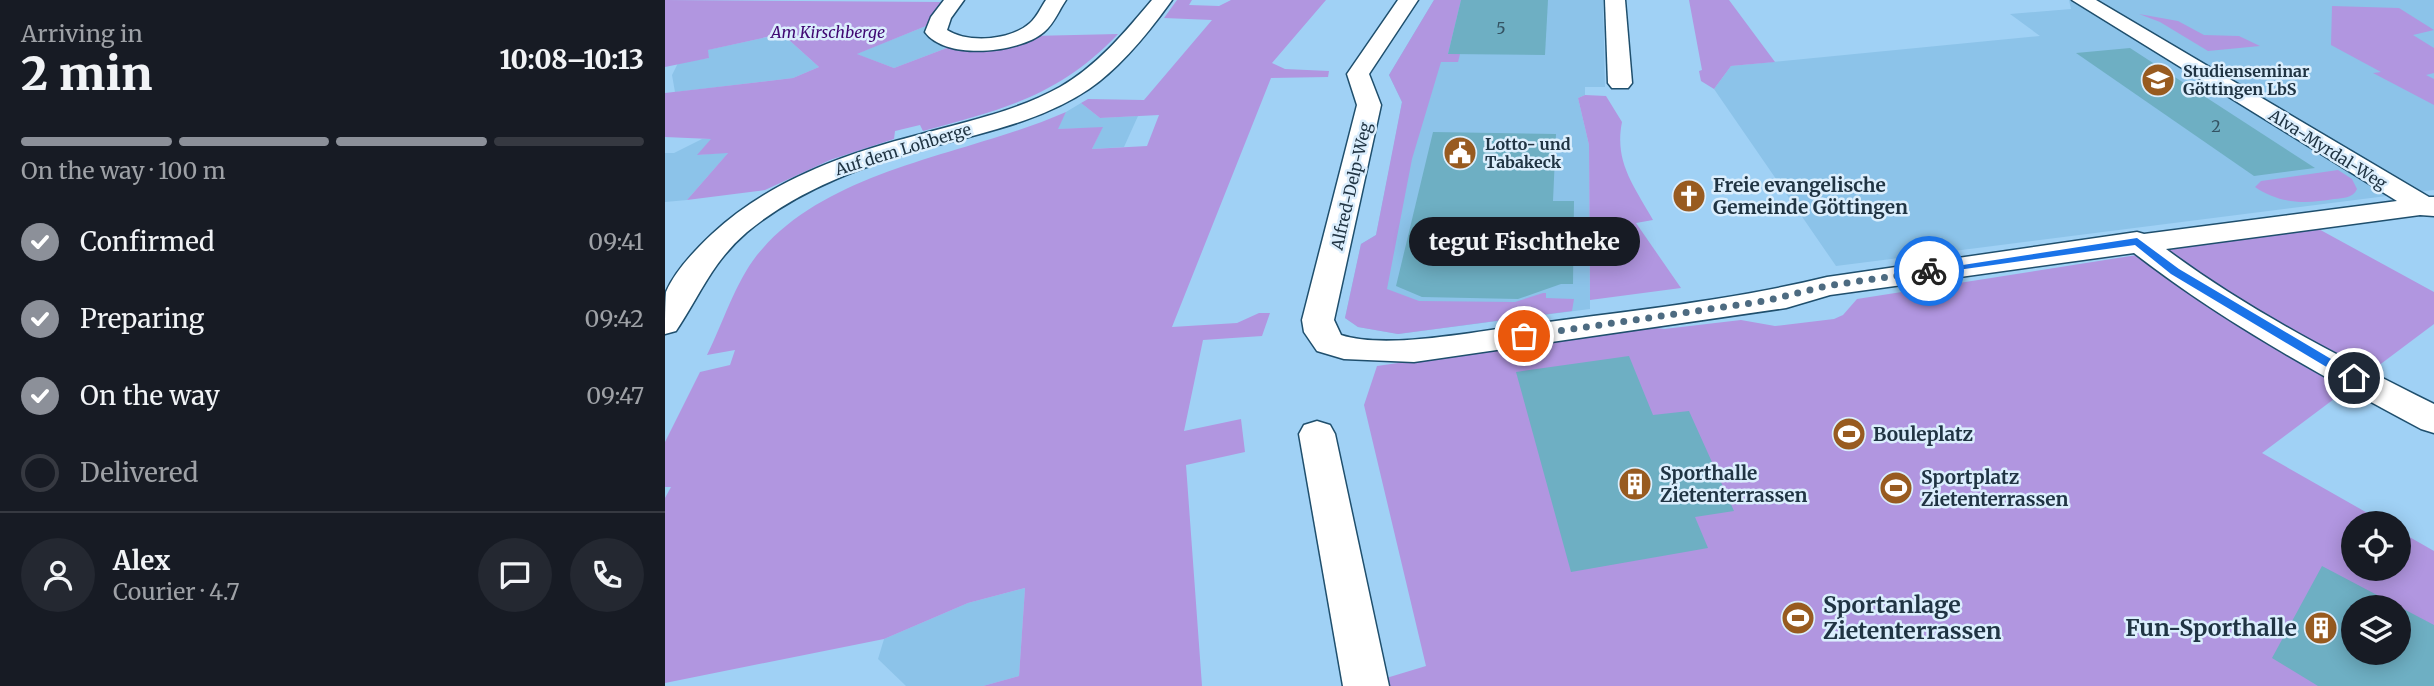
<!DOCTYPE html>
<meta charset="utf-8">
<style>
body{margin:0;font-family:Merriweather,serif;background:#242831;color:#f1f3f6;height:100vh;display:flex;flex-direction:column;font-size:26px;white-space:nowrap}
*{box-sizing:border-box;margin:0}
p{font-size:23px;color:#9ea1a6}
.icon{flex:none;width:38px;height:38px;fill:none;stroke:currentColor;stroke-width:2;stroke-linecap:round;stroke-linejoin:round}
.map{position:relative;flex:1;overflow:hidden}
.details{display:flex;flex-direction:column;background:#171b24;width:665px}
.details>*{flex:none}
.controls{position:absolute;left:1676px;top:511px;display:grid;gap:14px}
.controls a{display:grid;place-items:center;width:70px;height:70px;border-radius:50%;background:#171b24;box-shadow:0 4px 18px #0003;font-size:35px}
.pin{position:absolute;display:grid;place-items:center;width:60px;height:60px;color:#fff;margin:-30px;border:4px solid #fff;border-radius:50%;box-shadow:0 2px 7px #0007}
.courier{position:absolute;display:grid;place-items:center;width:70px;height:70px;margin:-35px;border:5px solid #1a73e8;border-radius:50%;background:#fff;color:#222;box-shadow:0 2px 9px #0007}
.bubble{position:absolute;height:49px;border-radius:24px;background:#171b24;box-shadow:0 4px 18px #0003;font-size:23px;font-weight:800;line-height:49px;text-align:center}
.headline em{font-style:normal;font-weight:800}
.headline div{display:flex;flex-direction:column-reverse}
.headline{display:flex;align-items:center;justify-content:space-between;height:119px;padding:0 21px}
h1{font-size:46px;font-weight:800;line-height:52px}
.bar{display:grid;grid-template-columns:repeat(4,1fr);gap:10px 7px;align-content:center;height:84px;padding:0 21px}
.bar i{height:9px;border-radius:5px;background:#363941}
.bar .current{background:#8c9099}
.bar p{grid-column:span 4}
.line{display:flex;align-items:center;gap:18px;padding:0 21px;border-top:2px solid #363941}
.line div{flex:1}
.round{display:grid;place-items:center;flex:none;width:74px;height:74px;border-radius:37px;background:#242831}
ol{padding:0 21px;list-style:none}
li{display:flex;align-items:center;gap:21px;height:77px}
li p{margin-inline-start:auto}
li .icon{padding:7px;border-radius:50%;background:#8c9099;color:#fff;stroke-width:4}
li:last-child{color:#9ea1a6}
li i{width:38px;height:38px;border:4px solid #363941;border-radius:50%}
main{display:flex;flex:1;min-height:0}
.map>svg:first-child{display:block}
.built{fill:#8cc3e9}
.green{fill:#b196e0;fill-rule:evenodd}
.building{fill:#6eafc3;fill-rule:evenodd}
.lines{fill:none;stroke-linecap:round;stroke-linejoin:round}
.street-casing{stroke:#1f4f6d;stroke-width:3}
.street{fill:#fff;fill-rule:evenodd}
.route{fill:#1a73e8}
.done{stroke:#4d6b81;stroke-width:7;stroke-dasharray:0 12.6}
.labels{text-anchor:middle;stroke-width:5;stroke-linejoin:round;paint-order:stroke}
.number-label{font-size:16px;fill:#345363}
.far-park-label{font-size:16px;font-style:italic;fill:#400872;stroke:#dbeefd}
.far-poi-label{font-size:16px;font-weight:bold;fill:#203443;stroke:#dbeefd;text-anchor:start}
.far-street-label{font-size:16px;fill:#203443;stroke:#dbeefd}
.poi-label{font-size:19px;font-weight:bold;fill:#203443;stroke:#dbeefd;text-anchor:start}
.near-poi-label{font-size:23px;font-weight:bold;fill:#203443;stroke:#dbeefd;text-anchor:start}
</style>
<main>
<section class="details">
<div class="headline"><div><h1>2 min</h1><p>Arriving in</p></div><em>10:08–10:13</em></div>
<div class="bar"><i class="current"></i><i class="current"></i><i class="current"></i><i></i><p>On the way · 100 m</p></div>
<ol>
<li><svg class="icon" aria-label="check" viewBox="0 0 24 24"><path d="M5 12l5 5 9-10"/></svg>Confirmed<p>09:41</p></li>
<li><svg class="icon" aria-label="check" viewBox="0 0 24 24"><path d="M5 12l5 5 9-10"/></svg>Preparing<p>09:42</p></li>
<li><svg class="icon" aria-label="check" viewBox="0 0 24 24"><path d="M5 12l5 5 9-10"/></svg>On the way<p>09:47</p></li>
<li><i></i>Delivered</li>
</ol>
<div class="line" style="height:126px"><a class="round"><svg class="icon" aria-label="person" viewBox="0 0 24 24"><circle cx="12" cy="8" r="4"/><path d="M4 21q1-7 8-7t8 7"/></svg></a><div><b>Alex</b><p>Courier · 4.7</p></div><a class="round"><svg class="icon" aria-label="chat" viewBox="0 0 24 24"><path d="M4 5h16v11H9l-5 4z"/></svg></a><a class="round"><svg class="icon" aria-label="phone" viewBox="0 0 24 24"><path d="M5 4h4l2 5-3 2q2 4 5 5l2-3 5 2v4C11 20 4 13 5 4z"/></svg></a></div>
</section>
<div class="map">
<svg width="1769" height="686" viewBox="0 0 1769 686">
<rect width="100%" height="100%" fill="#a0d1f5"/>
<!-- built -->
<g class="built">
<path d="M769,0H938L940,87H920V95L913,98L924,145L925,309L733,334L693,327L680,318L696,244L711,235L728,150L737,102L724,75Z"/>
<path d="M1404,0H1769V190L1171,266L1049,89L1066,66L1375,36L1345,14L1406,9Z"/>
<path d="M261,26L260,33L264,38L287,46L229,68L191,54Z"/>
<path d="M121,33L124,40L154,67L128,78L10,92L7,75L13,63L44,58L42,50Z"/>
<path d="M416,103L435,118L473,116L459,147L427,149L437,128L392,129L401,112Z"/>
<path d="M37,139H47L33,155L64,152L22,200L0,202V153H9Z"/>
<path d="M360,588L354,676L318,686H241L213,659L219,639L303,603Z"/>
</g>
<!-- green -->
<g class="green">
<path d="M0,0L278,2L261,26L192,54L229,68L287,46L366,36L453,34C394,96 339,109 258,131L255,125L230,131L229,139L165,160L100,190L22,200L63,153L32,155L46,139L0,137V93L128,78L154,67L124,40L120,33L43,50L44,58L0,67Z"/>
<path d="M512,0H527L524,5L554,6L566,0H661L607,63L620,69L664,71L663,77L606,78L507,327L572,323L594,313H605L597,336L538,340L519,431L576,419L580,452L521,465L537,686H318L354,676L360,588L303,603L219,639L0,683V498L6,487H0V442L35,372L65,365L70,350L42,355C58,323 70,283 92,255C164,167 302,156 401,112L393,129L438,127L427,149L482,146L494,115L435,118L416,103L423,99L479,100L547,20L499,18Z"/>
<path d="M769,0H796L783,54H795L793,62H776L747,159L722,289L754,301L850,302L878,293H881V298L909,299L907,311L733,334L693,327L680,318L696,244L711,235L737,102L724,75Z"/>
<path d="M1020,0H1064L1110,62L1066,66L1049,89L1036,81L1034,71L1037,70L1024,0Z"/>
<path d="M1667,6L1734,8L1769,30L1748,35L1769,48V73L1761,75L1769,79V105L1708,73L1716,72L1666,45Z"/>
<path d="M1474,14L1513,21L1539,35L1574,36L1595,46L1543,51L1495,22Z"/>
<path d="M920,95L941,96L957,122C949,162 969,186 988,220L971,223L1016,288L925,300L924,145L913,98Z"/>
<path d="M1673,170L1687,179L1692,189C1688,198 1679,198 1669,199C1640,204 1615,204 1590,187L1596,181Z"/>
<path d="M1650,227L1769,292V324L1597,453L1720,523H1689V569H1734V531L1769,551V686H720L718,679L761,666L699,405L712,366L985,327L999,329L1076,320L1110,326L1169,319L1178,315L1192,299ZM1689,607H1734V653H1689Z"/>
</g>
<!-- building -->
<g class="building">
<path d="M796,0H883L880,55L783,54Z"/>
<path d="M1465,48L1650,168L1589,176L1411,53Z"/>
<path d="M768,132L891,134L888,201H909L908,284H896L853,299L757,297L731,286Z"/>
<path d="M964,356L988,415L1024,411L1069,511L1030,517L1043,548L906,572L851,372Z"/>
<path d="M1657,566L1769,625V686H1653L1607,658ZM1689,607H1734V653H1689Z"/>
</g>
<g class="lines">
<defs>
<g id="street">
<path d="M279,0H299L286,18L282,30C304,44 346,40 365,23C372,17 376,7 381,0H401C394,10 389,24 379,32C355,53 281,61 260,32L266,17Z"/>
<path d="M487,0H507C484,32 456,67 424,89C378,120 322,132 269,146C203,164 135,188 82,232C47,262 35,295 11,331L0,334C0,322 0,304 1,292C10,271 30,250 47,234C103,182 176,155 249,136C299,122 350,112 395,87C432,66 460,32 487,0Z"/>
<path d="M733,0H753L704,74L716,105L669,320L676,335C721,350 813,331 861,325C962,311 1064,301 1162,277L1472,232L1479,234L1732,201L1407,0H1431L1764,197H1769V216L1755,215L1501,249C1584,311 1677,358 1769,404V433L1756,429C1657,376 1558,322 1469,253L1165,295L1121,308L749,362L679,359L652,351L639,332L637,320L692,105L682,74Z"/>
<path d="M940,0H960L967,83L963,88H947L943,83Z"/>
<path d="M652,421L665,425L670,434L724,686H678L634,434L639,425Z"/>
</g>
</defs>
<!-- street casing -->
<use href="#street" class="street-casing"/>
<!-- street -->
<use href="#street" class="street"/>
</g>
<!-- route -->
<path class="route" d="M1472,238L1514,269L1693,375V381H1685L1506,274L1470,245L1264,274L1259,271Z"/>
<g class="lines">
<!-- done -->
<path class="done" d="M859,336L1100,301L1161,286L1264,271"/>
</g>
<!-- icons -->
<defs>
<symbol id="university-disc" viewBox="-11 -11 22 22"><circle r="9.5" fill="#985b20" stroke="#dbeefd"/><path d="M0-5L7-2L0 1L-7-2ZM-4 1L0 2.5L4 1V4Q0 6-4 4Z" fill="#fff"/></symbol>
<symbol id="civic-disc" viewBox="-11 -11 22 22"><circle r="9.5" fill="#985b20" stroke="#dbeefd"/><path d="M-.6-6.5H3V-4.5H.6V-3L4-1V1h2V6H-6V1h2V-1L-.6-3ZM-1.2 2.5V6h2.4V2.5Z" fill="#fff"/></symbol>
<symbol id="church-disc" viewBox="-11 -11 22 22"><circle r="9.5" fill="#985b20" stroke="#dbeefd"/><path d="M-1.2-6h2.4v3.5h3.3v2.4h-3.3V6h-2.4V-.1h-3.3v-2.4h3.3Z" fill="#fff"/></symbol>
<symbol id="stadium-disc" viewBox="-11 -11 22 22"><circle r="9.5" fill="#985b20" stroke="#dbeefd"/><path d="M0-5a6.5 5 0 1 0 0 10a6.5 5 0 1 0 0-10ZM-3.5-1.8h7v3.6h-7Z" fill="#fff"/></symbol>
<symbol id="building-disc" viewBox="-11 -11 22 22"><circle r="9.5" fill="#985b20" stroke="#dbeefd"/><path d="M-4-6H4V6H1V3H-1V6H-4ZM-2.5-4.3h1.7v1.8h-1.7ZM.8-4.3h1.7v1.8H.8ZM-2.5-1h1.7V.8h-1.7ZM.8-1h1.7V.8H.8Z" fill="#fff"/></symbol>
</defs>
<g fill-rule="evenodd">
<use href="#university-disc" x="1474" y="61" width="38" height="38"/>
<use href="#civic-disc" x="776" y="134" width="38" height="38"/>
<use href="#church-disc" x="1005" y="177" width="38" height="38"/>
<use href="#stadium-disc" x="1165" y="415" width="38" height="38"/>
<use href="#building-disc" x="951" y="465" width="38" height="38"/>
<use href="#stadium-disc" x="1212" y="469" width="38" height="38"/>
<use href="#stadium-disc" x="1114" y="599" width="38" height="38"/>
<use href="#building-disc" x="1637" y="609" width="38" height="38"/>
</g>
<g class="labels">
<!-- number labels -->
<g class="number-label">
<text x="836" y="34">5</text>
<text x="1551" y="132">2</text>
</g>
<!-- far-park labels -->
<g class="far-park-label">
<text x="163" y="38">Am Kirschberge</text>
</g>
<!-- far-poi labels -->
<g class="far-poi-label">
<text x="1518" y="77">Studienseminar<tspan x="1518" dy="18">Göttingen LbS</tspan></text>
<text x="820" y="150">Lotto- und<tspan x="820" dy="18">Tabakeck</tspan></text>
</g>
<!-- far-street labels -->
<g class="far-street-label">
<text transform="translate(238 149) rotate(-17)" y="6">Auf dem Lohberge</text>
<text transform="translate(1663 149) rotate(32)" y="6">Alva-Myrdal-Weg</text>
<text transform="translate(686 186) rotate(-77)" y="6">Alfred-Delp-Weg</text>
</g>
<!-- poi labels -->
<g class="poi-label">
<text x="1048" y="192">Freie evangelische<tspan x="1048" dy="22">Gemeinde Göttingen</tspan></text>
<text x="1208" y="441">Bouleplatz</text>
<text x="995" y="480">Sporthalle<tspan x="995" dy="22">Zietenterrassen</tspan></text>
<text x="1256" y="484">Sportplatz<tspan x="1256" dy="22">Zietenterrassen</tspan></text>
</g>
<!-- near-poi labels -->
<g class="near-poi-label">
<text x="1158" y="613">Sportanlage<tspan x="1158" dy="26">Zietenterrassen</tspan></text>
<text x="1632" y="636" text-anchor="end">Fun-Sporthalle</text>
</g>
</g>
</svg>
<div class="controls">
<a><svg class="icon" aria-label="locate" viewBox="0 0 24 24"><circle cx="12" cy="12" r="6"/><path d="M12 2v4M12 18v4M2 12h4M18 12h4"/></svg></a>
<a><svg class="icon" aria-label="layers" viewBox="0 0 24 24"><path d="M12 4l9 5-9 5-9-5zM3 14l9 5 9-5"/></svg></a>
</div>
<div class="pin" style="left:859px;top:336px;background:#ea580c"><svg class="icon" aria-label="bag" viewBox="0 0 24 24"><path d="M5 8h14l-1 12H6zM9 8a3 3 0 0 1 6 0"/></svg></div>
<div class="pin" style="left:1689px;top:378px;background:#1f2937"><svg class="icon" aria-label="home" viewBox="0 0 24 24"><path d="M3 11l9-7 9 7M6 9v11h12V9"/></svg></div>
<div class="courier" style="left:1264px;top:271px"><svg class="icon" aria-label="bike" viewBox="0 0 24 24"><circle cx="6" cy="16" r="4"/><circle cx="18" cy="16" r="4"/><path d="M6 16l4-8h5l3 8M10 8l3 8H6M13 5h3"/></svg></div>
<div class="bubble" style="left:744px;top:217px;width:231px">tegut Fischtheke</div>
</div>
</main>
